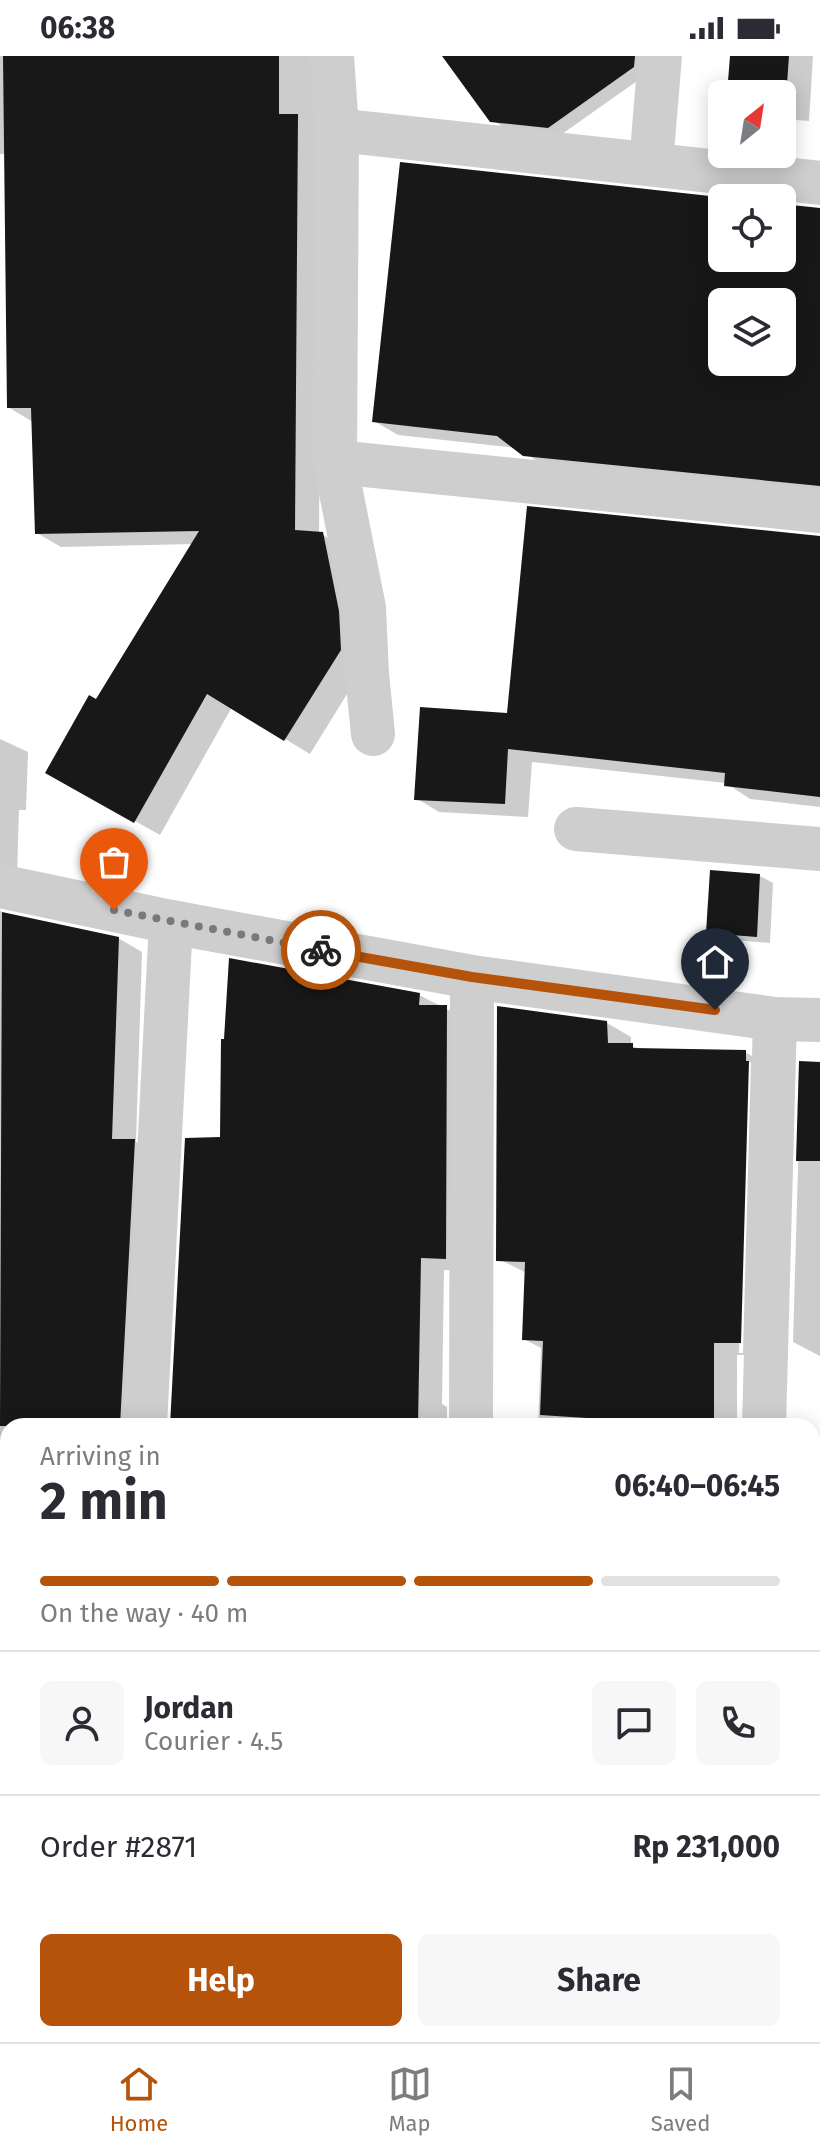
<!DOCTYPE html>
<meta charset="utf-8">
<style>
body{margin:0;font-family:"Fira Sans",sans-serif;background:#f7f7f7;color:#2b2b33;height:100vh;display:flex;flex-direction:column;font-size:30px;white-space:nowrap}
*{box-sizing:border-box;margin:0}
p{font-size:26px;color:#7c7c81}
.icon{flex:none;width:44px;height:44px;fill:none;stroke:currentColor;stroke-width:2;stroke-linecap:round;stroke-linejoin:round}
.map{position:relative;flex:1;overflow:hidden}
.details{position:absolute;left:0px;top:1362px;width:820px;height:624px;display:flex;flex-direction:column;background:#fff;border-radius:24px 24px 0 0;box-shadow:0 4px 20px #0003}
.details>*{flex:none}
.needle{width:52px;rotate:30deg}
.controls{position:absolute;left:708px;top:24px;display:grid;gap:16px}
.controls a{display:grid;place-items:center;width:88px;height:88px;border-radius:12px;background:#fff;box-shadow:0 4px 20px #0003;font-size:40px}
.pin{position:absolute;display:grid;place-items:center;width:68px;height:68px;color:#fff;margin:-82px -34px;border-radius:50% 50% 50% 0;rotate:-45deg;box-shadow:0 0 8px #0007}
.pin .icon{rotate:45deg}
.courier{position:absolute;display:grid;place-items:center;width:80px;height:80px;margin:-40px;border:6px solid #b45309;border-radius:50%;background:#fff;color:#222;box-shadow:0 2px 10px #0007}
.overview em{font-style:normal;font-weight:700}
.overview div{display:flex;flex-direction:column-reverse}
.overview{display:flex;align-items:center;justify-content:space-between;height:136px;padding:0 40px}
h1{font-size:52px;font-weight:700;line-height:60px}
.bar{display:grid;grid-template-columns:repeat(4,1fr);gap:12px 8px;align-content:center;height:96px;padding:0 40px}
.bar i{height:10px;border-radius:6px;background:#e1e1e2}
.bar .selected{background:#b45309}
.bar p{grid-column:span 4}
.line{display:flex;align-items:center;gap:20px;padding:0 40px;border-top:2px solid #e1e1e2}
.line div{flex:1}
.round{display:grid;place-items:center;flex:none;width:84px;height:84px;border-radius:12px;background:#f7f7f7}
.primary-button{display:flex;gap:16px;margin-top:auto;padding:16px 40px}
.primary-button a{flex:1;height:92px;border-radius:12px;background:#b45309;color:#fff;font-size:32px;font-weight:700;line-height:92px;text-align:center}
.primary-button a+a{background:#f7f7f7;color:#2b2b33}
.status{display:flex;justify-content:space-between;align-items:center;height:56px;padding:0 40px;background:#fff;direction:ltr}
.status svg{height:22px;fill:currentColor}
.tabs{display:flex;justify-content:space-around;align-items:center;height:112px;border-top:2px solid #e1e1e2;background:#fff;font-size:22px;color:#7c7c81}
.tabs a{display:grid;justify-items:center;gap:4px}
.tabs .selected{color:#b45309}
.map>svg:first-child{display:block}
.shadow{fill:#0003;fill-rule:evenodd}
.building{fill:#181818;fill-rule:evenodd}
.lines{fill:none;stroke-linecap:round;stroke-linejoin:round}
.street{stroke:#cecece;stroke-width:44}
.done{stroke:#797979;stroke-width:8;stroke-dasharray:0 14.4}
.route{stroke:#b45309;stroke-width:10}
</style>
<div class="status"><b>06:38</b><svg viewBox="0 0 49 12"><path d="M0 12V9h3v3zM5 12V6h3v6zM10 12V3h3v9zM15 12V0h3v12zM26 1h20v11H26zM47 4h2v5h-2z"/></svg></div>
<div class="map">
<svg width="820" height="1986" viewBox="0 0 820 1986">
<rect width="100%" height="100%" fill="#fff"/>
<!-- shadow -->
<g class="shadow">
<path d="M0,0H320L322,73L319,477L348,492L365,609L310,698L232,651L160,779L48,716L97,646L193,488L61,491L37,477L33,366L8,351L7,98H0Z"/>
<path d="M445,0H650L647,18L562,78L505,72L492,64Z"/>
<path d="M732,0H813L809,65L782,63V38H729Z"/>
<path d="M722,143V202H782V150L820,153V440L549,412L516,392L398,379L374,365ZM722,246H782V306H722Z"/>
<path d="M820,482V751L750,743L726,727L532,706L528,761L439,756L416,742L508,660Z"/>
<path d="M0,683L28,696L26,754H19L17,819L0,837Z"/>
<path d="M760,820L773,827L770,887L721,883L708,876Z"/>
<path d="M0,854L6,861L118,882L142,896L136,1086L158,1098L144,1370H8V1694L0,1695Z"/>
<path d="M419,939L470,965V1215L444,1214L442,1348L447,1351V1370H172L222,1082Z"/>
<path d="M607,967L631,981V989L641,994L745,996L769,1010L764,1299H737V1370H538L541,1292L524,1283L527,1217L498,1203ZM747,1006H751L743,1297H739Z"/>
<path d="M801,1007L820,1008V1300L793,1286Z"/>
<path d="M812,1404H820V1696L812,1708Z"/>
<path d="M812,1723L813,1727L820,1728V1986H639V1978H812Z"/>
<path d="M0,1725L8,1726V1959H0Z"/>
<rect x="28" y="1978" width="145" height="8"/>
</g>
<!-- building -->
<g class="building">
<path d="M3,0H279V58H298L295,474L323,476L339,555L341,594L284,685L207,638L134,767L45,717L89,639L96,643L199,475L35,478L31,352H7Z"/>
<path d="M442,0H635L634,11L548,72L490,66Z"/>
<path d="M730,0H789L782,98V38H727Z"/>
<path d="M400,106L728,142H722V202H782V148L820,152V430L523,400L497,380L372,366ZM722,246H782V306H722Z"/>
<path d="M527,450L820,480V741L724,730L725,717L508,693L505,748L414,744L420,651L507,657Z"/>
<path d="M710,814L760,818L757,881L706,877Z"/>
<path d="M2,856L119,881L112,1083H135L120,1370H0Z"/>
<path d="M229,902L420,937L419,949H447L446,1203L421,1202L418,1370H170L185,1082L220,1081L221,983H224Z"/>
<path d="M497,950L607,965L608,987H633V992L746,994V1005H749L741,1287H714V1370H602V1363L540,1359L543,1285L522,1284L525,1206L496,1205Z"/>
<path d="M799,1005L820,1006V1105H796Z"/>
</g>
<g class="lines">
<!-- street -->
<g class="street">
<path d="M332,0L337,74L335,406L364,552L367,618L373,678"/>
<path d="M337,74L820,127"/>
<path d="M651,108L660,0"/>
<path d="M335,406L820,455"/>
<path d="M576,773L820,793"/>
<path d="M0,830L171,866L472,921L775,963L820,964"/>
<path d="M145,1370L171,866"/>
<path d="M471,1370L472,921"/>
<path d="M764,1370L775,963"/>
<path d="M0,1699H8"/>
<path d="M812,1701H820"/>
</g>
</g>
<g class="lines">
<!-- done -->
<path class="done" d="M114,854L321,894"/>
<!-- route -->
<path class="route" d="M321,894L472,921L715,954"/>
</g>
</svg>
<div class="controls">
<a><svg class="needle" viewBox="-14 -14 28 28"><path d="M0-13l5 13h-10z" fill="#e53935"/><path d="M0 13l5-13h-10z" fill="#7c7c81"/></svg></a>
<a><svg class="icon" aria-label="locate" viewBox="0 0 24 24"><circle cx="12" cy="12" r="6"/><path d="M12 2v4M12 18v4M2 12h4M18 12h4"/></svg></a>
<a><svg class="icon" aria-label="layers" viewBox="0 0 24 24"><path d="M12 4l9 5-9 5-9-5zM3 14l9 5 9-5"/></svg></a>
</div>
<div class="pin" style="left:114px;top:854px;background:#ea580c"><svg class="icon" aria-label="bag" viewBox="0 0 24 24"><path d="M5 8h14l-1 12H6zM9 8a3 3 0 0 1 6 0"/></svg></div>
<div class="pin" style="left:715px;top:954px;background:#1f2937"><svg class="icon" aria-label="home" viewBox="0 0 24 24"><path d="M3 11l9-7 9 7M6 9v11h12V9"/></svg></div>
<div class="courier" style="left:321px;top:894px"><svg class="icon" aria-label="bike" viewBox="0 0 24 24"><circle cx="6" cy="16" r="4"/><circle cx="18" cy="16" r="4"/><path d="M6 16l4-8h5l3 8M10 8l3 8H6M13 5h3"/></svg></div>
<section class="details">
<div class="overview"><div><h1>2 min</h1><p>Arriving in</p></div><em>06:40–06:45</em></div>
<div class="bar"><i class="selected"></i><i class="selected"></i><i class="selected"></i><i></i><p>On the way · 40 m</p></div>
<div class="line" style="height:144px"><a class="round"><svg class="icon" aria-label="person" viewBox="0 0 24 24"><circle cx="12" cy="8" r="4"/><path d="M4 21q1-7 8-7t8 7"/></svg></a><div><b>Jordan</b><p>Courier · 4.5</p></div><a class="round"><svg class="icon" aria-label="chat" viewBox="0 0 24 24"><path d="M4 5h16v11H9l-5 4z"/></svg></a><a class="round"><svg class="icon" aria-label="phone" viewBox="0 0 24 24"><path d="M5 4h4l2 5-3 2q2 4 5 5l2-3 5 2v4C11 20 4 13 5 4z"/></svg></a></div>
<div class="line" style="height:104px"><div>Order #2871</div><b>Rp 231,000</b></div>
<div class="primary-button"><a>Help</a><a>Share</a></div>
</section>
</div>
<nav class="tabs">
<a class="selected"><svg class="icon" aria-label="home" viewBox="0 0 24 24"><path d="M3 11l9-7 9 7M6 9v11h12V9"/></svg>Home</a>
<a><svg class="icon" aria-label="map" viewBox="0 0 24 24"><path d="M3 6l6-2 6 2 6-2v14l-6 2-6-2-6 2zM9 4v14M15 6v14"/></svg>Map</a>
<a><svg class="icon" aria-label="saved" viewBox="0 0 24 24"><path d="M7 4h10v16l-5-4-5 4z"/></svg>Saved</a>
</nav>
